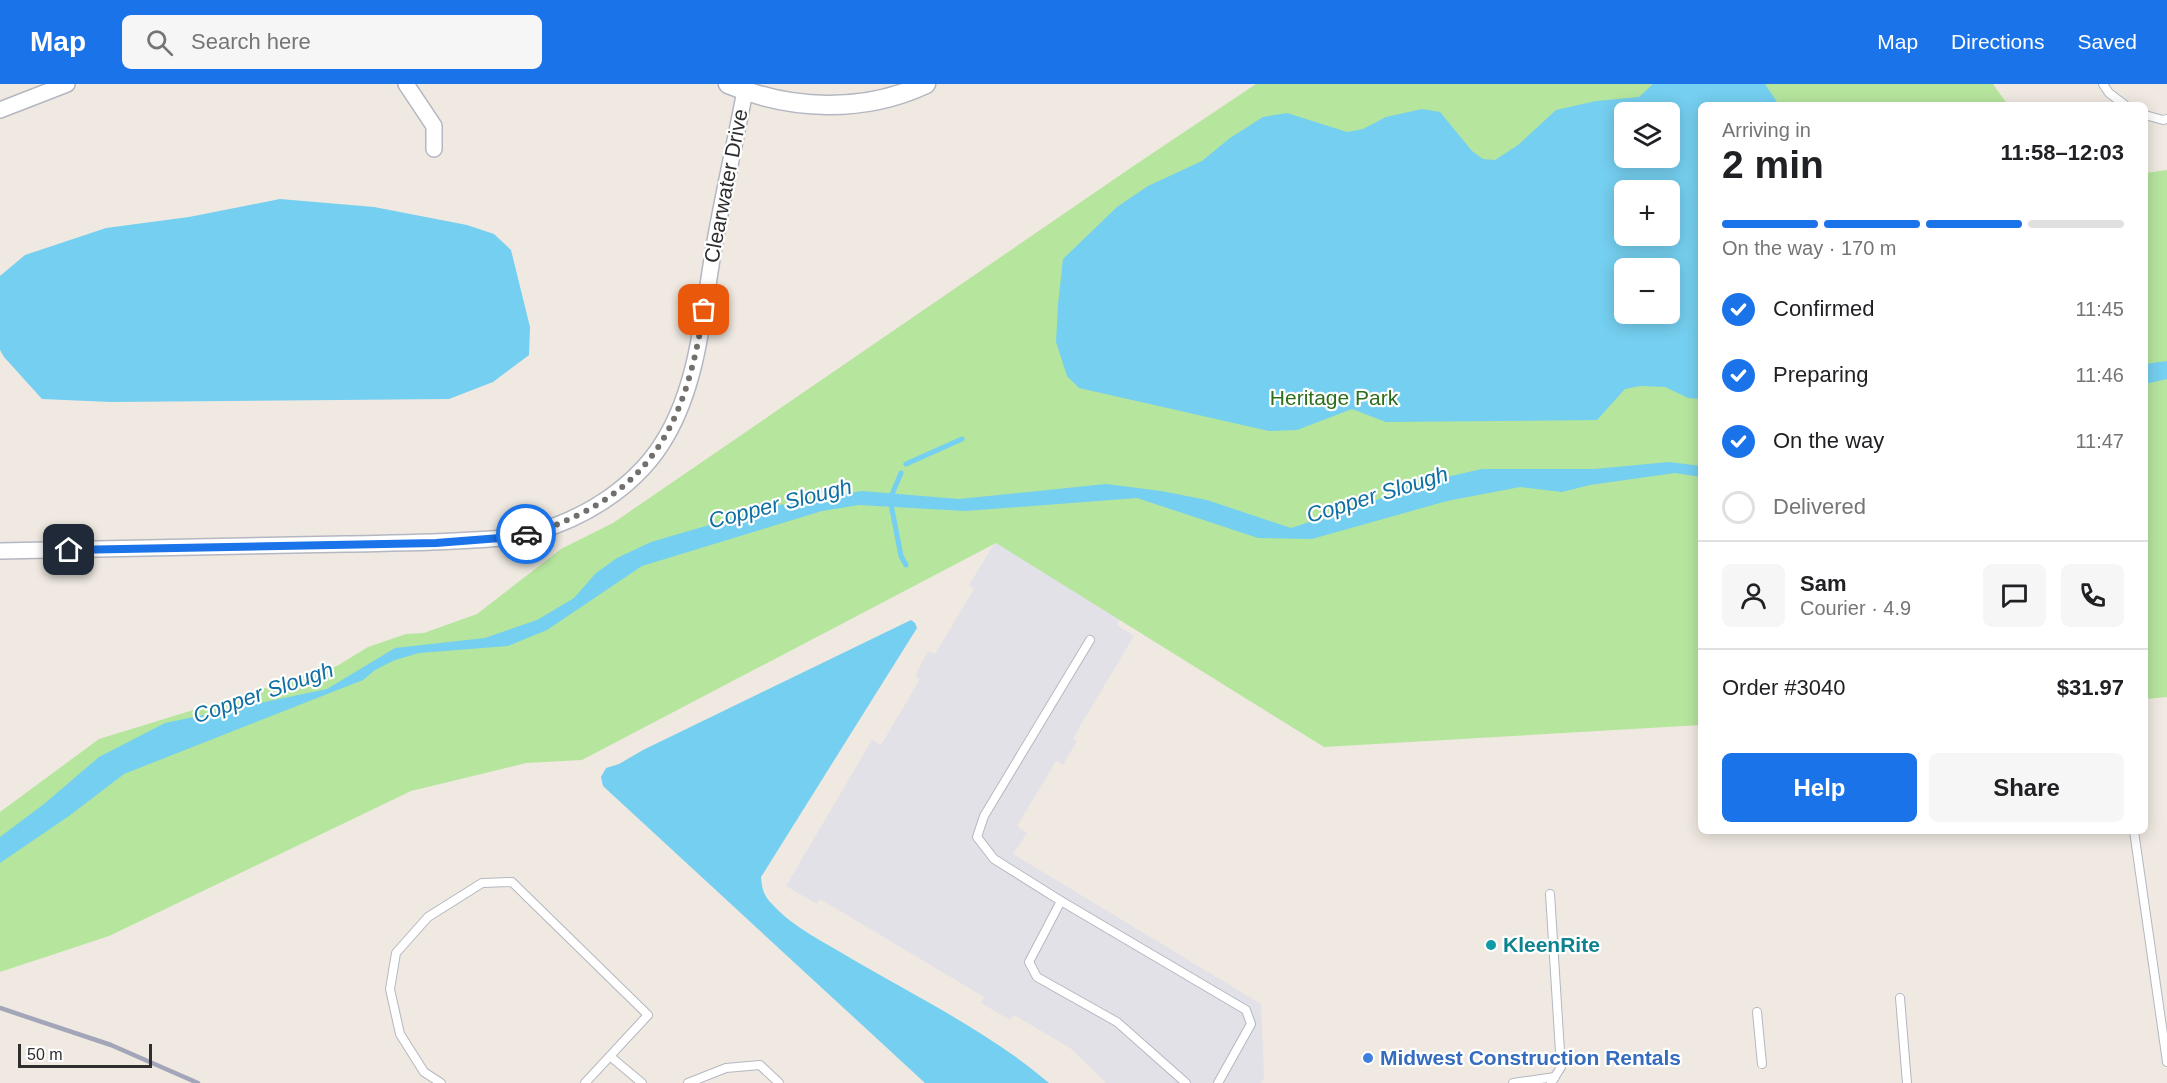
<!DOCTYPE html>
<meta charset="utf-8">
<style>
body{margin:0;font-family:Arial,sans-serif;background:#f6f6f6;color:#202124;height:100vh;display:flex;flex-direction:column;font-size:22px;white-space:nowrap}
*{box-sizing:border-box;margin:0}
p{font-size:20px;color:#757577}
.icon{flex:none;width:33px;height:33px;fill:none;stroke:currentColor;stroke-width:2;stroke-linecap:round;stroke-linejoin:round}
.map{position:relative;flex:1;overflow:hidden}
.sheet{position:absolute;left:1698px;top:18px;width:450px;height:732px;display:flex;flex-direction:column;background:#fff;border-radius:9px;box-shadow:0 3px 15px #0003}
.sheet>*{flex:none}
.tools{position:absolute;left:1614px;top:18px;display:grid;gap:12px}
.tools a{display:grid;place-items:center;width:66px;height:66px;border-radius:9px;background:#fff;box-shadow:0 3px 15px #0003;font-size:30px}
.scale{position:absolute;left:18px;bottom:15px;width:134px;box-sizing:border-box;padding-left:6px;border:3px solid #2e2e2e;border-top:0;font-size:16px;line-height:21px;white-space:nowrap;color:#2e2e2e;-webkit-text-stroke:4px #fff;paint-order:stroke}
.pin{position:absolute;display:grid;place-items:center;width:51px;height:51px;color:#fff;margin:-26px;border-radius:12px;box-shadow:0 3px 9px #0006}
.courier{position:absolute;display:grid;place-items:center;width:60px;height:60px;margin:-30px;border:4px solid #1a73e8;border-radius:50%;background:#fff;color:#222;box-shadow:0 2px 8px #0007}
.overview em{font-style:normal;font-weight:600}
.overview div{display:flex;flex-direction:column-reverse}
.overview{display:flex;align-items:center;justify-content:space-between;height:102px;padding:0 24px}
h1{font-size:39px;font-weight:600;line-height:45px}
.bar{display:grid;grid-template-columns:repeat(4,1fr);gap:9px 6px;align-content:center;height:72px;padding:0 24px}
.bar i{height:8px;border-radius:4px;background:#e0e0e0}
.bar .active{background:#1a73e8}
.bar p{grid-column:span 4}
.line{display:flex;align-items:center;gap:15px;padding:0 24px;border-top:2px solid #e0e0e0}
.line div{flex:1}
.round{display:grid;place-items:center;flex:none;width:63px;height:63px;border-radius:9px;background:#f6f6f6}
ol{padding:0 24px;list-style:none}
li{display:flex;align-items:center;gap:18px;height:66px}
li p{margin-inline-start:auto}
li .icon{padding:6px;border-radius:50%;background:#1a73e8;color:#fff;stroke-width:4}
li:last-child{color:#757577}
li i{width:33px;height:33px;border:3px solid #e0e0e0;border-radius:50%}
.primary-button{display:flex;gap:12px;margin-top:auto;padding:12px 24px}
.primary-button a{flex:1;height:69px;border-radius:9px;background:#1a73e8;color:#fff;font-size:24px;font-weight:600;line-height:69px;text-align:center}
.primary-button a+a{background:#f6f6f6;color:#202124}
header{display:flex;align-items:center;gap:36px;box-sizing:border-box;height:84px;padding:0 30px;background:#1a73e8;color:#fff}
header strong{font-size:28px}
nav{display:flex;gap:33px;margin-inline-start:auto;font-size:21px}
.search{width:420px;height:54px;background:#f6f6f6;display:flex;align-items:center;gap:15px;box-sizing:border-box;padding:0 21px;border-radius:9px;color:#757577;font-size:22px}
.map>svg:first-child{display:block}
.industrial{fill:#e3e1e8}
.green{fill:#b6e59e;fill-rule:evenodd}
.water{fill:#75cff0;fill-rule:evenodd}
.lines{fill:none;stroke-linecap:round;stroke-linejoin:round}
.stream{stroke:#75cff0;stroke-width:5}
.service-casing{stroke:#b4b7c1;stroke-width:10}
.minor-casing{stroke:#b4b7c1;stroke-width:18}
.tertiary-casing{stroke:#b4b7c1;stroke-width:21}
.service{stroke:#fff;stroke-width:8}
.minor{stroke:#fff;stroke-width:15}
.tertiary{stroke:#fff;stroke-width:18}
.rail{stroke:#a3a6b8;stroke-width:4.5}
.done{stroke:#726f6d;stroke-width:6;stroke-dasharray:0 10.8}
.route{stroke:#1a73e8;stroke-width:8}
.culture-dot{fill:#0f9aa8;stroke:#fff;stroke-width:2}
.shop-dot{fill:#3f7fe0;stroke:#fff;stroke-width:2}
.labels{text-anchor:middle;stroke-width:4.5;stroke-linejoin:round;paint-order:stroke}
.street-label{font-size:21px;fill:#2e2e2e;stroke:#fff}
.park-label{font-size:21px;fill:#2c6e1b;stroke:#fff}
.culture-label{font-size:21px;font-weight:bold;fill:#0d838f;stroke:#fff;text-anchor:start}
.shop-label{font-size:21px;font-weight:bold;fill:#366cbe;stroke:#fff;text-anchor:start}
.water-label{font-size:22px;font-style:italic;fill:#0d6fa3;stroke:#fff}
</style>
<header>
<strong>Map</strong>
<div class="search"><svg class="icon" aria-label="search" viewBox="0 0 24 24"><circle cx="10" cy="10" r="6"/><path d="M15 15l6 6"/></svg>Search here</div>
<nav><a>Map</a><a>Directions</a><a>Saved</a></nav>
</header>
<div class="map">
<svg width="2167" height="999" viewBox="0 0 2167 999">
<rect width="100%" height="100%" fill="#efe9e1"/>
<!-- industrial -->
<path class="industrial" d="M995,458L1120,535L1117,541L1134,552L1073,654L1077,657L1063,681L1056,677L1017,742L1027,749L1013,770L1261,920L1264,994L1261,999H1106L1070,964L1014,931L1010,936L981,919L984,913L820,815L817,820L786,802L872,656L881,661L920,595L915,592L928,567L935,570L974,505L969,501Z"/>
<!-- green -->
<g class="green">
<path d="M1256,0H1993L2008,21H1701V641L1324,663L996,459L582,676L526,679L411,707L109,852L0,888V728L99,655L337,582L368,563L406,550L424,549L477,530L561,465L613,439L1132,83ZM1624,28H1670V74H1624ZM1624,106H1670V152H1624ZM1624,184H1670V230H1624Z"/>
<path d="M2167,86V613L2145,615V89Z"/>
</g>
<!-- water -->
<g class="water">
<path d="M1653,0H1765L1779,21H1701V315L1688,314L1665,303L1640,302L1625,305L1597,336L1386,338L1352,325L1297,346L1269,347L1079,304L1067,292L1056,258L1058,221L1063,175L1117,123L1148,102L1202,77L1230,54L1263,33L1287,29L1347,48L1363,45L1386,33L1422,25L1440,28L1472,67L1483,75L1495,76L1518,61L1556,26L1596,17L1639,13ZM1670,28V74H1624V28ZM1670,106V152H1624V106ZM1624,184H1670V230H1624Z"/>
<path d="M280,115L374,123L467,141L494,150L511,166L530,243L529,271L493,298L449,315L111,318L42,315L4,273L0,266V192L25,171L106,144L189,133Z"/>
<path d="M2167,277V295L2145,300V280Z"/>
<path d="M1669,378L1701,382V393L1675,389L1590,401L1562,408L1520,403L1447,417L1312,455L1258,454L1137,414L965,427L859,421L822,427L642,482L547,546L508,562L419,569L395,576L375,586L363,596L124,690L69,732L0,779V753L44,720L99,673L165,639L327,605L395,564L485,554L537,536L574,514L596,489L617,474L651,458L774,422L862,407L959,415L1106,400L1161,407L1207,416L1291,444L1374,417L1411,401L1482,385H1594Z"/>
<path d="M911,536L915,539L917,544L761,793C762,806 764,812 773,821C794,844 826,859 852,875C917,913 992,950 1049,999H925L603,702L601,693L606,684L619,680L643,666Z"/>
</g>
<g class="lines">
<!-- stream -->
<g class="stream">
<path d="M906,380L962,355"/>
<path d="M901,389L890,415L901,472L906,481"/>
</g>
<defs>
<g id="service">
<path d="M2103,0L2109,9L2125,21"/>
<path d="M2145,31L2163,36L2167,35"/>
<path d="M1090,556L984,732L977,753L994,775L1061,817L1029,878L1037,893L1117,938L1186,999"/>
<path d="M2134,747L2167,978"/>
<path d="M1550,810L1561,983L1551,999"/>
<path d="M1061,817L1246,926L1251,940L1218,999"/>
<path d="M1900,914L1907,999"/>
<path d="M1757,928L1762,980"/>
<path d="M611,973L642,999"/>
<path d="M441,999L424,988L400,950L390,905L396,869L428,833L482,799L512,798L648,931L585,999"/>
<path d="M688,999L726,984L760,981L779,999"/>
<path d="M1513,999L1555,993"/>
</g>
<g id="minor">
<path d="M406,0L434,42V65"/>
<path d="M0,26L67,0"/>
<path d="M0,467C115,465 230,463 345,460C388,459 430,459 473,456C494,455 515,454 536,448C588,433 639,400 666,353C699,297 703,226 714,163C723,111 735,59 745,7"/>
</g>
<path id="tertiary" d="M728,0C791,27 864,29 926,0"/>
</defs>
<!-- service casing -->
<use href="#service" class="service-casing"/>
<!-- minor casing -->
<use href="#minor" class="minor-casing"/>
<!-- tertiary casing -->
<use href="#tertiary" class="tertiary-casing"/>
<!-- service -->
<use href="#service" class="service"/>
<!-- minor -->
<use href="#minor" class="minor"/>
<!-- tertiary -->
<use href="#tertiary" class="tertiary"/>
<!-- rail -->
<path class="rail" d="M0,924L111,961L198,999"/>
</g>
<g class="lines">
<!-- done -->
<path class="done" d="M526,450C546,446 564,438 582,429C667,386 689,314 704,226"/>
<!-- route -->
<path class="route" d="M69,466L436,459L512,453L526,450"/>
</g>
<!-- markers -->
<circle class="culture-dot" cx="1491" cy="861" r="6"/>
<circle class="shop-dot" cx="1368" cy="974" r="6"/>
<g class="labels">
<!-- street labels -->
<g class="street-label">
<text transform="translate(726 102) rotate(-79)" y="7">Clearwater Drive</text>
</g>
<!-- park labels -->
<g class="park-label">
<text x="1334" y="321">Heritage Park</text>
</g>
<!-- culture labels -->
<g class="culture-label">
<text x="1503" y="868">KleenRite</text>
</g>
<!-- shop labels -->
<g class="shop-label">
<text x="1380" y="981">Midwest Construction Rentals</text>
</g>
<!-- water labels -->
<g class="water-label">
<text transform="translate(1377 410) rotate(-17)" y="8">Copper Slough</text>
<text transform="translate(780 419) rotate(-14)" y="8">Copper Slough</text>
<text transform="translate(263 608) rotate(-19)" y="8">Copper Slough</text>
</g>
</g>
</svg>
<div class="tools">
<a><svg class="icon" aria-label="layers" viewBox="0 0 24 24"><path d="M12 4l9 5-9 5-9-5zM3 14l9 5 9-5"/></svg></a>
<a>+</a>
<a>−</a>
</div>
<div class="scale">50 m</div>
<div class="pin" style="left:704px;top:226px;background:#ea580c"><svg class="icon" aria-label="bag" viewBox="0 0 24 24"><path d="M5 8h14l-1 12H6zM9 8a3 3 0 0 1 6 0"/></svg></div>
<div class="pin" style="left:69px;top:466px;background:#1f2937"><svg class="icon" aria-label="home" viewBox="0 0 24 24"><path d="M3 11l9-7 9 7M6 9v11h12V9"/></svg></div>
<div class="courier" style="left:526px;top:450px"><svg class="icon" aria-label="car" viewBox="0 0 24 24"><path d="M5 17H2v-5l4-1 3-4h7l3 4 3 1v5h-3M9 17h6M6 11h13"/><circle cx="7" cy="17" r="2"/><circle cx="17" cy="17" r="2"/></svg></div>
<section class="sheet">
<div class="overview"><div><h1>2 min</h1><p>Arriving in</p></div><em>11:58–12:03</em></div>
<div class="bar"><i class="active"></i><i class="active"></i><i class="active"></i><i></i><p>On the way · 170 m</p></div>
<ol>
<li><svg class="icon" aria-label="check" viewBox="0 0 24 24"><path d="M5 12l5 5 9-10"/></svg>Confirmed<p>11:45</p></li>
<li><svg class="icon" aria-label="check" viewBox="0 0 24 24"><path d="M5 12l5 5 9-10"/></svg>Preparing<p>11:46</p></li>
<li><svg class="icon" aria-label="check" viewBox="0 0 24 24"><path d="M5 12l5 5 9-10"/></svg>On the way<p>11:47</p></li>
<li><i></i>Delivered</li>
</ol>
<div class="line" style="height:108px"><a class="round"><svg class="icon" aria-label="person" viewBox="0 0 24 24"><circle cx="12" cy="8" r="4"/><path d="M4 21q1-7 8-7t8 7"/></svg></a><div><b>Sam</b><p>Courier · 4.9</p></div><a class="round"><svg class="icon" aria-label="chat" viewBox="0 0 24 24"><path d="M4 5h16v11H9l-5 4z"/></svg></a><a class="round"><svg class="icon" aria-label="phone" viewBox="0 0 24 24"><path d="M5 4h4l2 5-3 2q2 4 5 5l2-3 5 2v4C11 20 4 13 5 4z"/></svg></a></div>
<div class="line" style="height:78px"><div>Order #3040</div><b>$31.97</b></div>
<div class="primary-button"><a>Help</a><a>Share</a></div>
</section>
</div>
